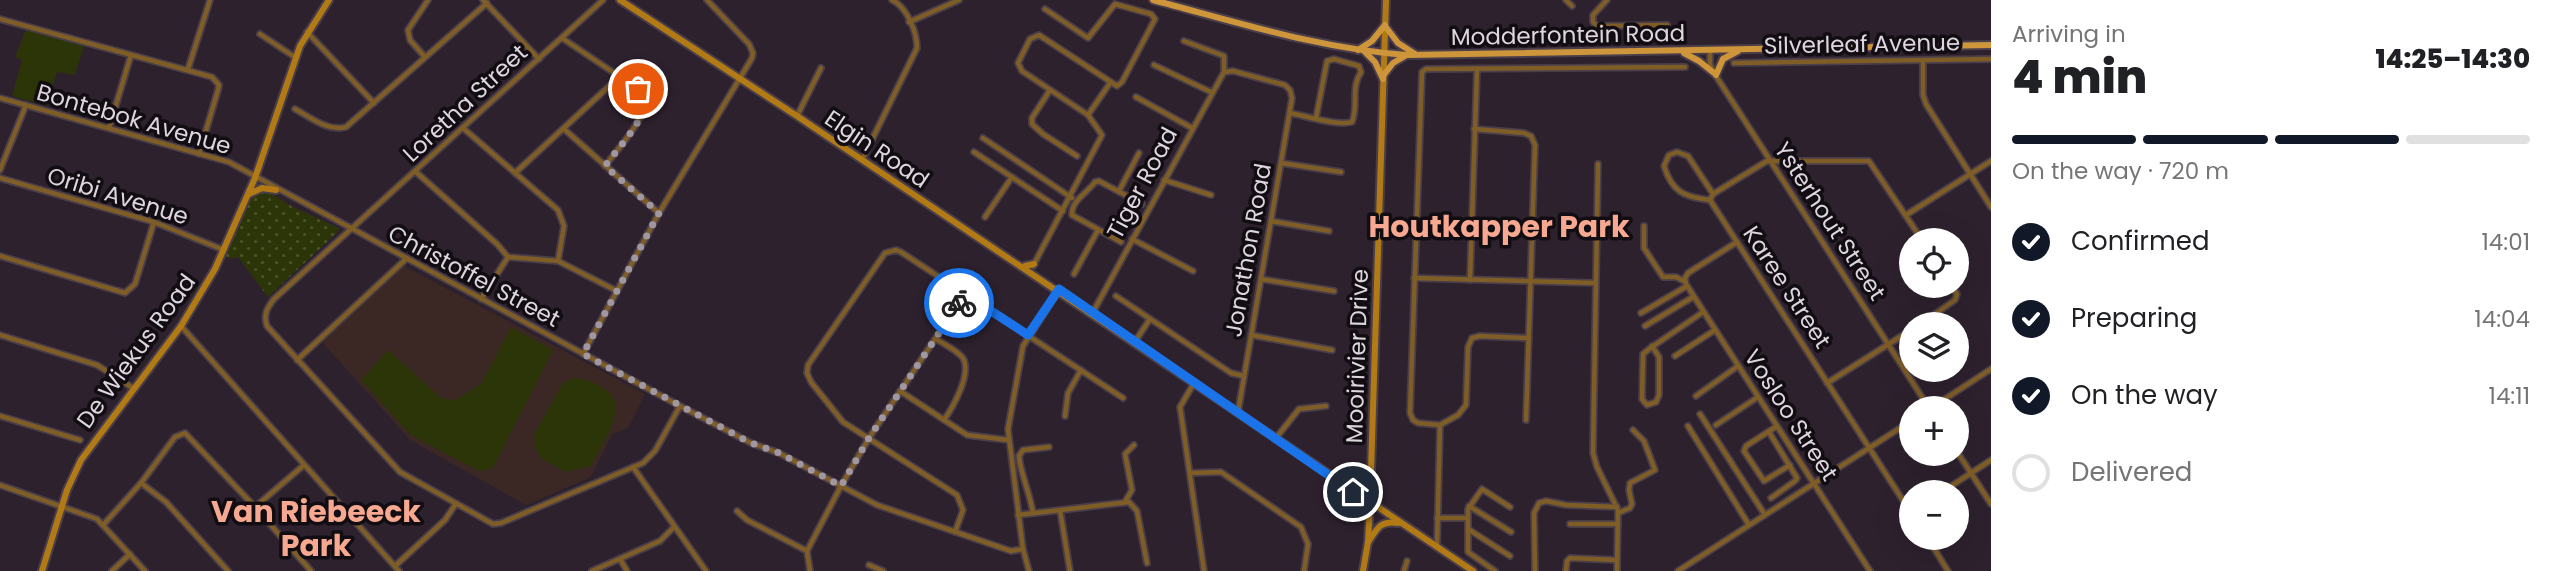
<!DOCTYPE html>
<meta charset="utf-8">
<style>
body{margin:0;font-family:Poppins,sans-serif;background:#f6f6f6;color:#202124;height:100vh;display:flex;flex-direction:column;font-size:26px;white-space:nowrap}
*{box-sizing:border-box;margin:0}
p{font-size:23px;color:#757577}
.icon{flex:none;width:38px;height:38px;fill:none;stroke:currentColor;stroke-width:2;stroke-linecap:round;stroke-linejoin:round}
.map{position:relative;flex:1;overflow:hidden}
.drawer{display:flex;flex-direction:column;background:#fff;width:560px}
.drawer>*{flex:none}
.controls{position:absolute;left:1899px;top:228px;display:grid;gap:14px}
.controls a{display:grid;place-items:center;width:70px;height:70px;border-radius:50%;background:#fff;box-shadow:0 7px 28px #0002;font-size:35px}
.pin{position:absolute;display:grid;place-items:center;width:60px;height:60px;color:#fff;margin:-30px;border:4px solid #fff;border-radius:50%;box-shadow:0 2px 7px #0007}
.courier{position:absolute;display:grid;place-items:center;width:70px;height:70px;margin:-35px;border:5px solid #1a73e8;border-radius:50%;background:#fff;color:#222;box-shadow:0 2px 9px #0007}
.overview em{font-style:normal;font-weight:800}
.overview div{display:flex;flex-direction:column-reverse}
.overview{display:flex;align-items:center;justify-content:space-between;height:119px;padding:0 21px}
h1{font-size:46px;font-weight:800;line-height:52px}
.bar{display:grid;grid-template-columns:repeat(4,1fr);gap:10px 7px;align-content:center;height:84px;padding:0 21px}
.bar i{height:9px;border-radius:5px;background:#e0e0e0}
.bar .current{background:#111827}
.bar p{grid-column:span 4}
ol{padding:0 21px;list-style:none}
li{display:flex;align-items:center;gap:21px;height:77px}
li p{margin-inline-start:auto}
li .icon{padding:7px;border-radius:50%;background:#111827;color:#fff;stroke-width:4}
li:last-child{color:#757577}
li i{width:38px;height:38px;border:4px solid #e0e0e0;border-radius:50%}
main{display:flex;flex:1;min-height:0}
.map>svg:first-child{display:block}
.education{fill:#3b2824}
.green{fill:#2b3508}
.park{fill:url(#park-dots)}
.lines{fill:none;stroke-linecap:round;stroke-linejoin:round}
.street-casing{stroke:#493e49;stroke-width:8}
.secondary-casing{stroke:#493e49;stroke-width:10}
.primary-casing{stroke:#493e49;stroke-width:10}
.street{stroke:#7f5d27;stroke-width:4.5}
.secondary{stroke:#b17a14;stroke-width:6}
.primary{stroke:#ce953a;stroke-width:6}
.done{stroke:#a097a0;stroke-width:7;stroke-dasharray:0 12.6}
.route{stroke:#1a73e8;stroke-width:9}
.labels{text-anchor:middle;stroke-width:7;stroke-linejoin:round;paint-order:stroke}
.street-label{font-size:23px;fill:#ded6de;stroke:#120d12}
.district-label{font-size:30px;font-weight:bold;fill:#f7a890;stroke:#120d12}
</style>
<main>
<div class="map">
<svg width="1991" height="571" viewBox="0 0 1991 571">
<defs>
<pattern id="park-dots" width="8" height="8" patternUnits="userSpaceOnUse" patternTransform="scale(1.75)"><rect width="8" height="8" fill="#2b3508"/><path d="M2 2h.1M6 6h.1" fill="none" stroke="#49522c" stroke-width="1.8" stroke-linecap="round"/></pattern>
</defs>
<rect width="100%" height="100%" fill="#2d212d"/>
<!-- education -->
<path class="education" d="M404,266L645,394L628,428L612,434L591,477L526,505L410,440L322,342Z"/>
<!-- green -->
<g class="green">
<path d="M26,29L84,46L75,75L57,72L47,106L12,96L22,60L15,57Z"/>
<path d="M511,327L553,350L493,468L479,471L411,435L361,380L388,350L441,398L455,400L481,384Z"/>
<path d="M572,378C585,378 592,382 603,388C633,405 601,445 591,466L565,472L541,458L535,447L534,435L562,384Z"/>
</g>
<!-- park -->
<path class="park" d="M258,190L268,192L293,207L339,228L337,233L268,297L238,257L229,259L226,256L249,197Z"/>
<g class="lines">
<defs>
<g id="street">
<path d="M483,0L539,59"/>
<path d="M603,0L274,299C267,308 263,315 267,326L400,472L493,524L501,523L643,463L655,451L680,406"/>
<path d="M1566,0L1572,6"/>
<path d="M1607,0L1593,15V22L1597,26L1667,25"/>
<path d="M0,19L212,77L219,85L218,90L199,154"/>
<path d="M909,22L959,0"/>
<path d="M307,32L374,103"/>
<path d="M260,34L296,58"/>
<path d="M562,38L638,89C642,93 646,98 645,104C642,123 616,151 605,166"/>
<path d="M1710,50V65L1716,76L1929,408"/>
<path d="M425,57L410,40L408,30L428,0"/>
<path d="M1923,61V95L1926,104L1991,207"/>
<path d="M1734,63L1991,59"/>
<path d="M1154,65L1211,92"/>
<path d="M188,69L210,0"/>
<path d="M1224,72L1233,71L1285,85L1290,90L1292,98L1238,412"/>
<path d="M1050,90L1032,118V124L1043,134L1077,156"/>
<path d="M1136,97L1192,128"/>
<path d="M0,98L229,162L680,406L751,443L779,453L877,505L1011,551L1023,549"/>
<path d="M295,109C310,117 328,132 346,127L487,3"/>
<path d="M1290,113C1306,116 1337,126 1352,122C1359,105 1350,89 1361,72L1359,66L1334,59L1327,61L1316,118"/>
<path d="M1088,115L1110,83"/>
<path d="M797,116L821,68"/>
<path d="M109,128L131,55"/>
<path d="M463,128L558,210L564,226L558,261"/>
<path d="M564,129L659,213"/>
<path d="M1474,129L1524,133L1531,136L1535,145L1526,420"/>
<path d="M983,138L1072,198"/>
<path d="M974,152L1063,211"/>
<path d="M862,160L917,48C917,32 907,7 892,0"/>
<path d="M1281,163L1341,172"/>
<path d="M1598,164L1593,453L1597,467L1618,510L1617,571"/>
<path d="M0,170L26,105"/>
<path d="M416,172L497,244L508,257"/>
<path d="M515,173L619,77"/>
<path d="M0,178L154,222L224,250"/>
<path d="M1164,180L1211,195"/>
<path d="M1119,191L1139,153"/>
<path d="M1713,194L1688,156L1677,152L1669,155L1664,166C1672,192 1684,197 1710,200L1911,513"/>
<path d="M1710,200L1713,194L1767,161H1869L1922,240"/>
<path d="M1906,215L1991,161"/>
<path d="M985,217L1012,177"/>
<path d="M1271,221L1329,231"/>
<path d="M1644,226V248L1663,277H1676L1684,281"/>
<path d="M1132,239L1193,271"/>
<path d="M1121,242L1072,215C1071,201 1087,193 1095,182L1099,181L1142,204"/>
<path d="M1737,242L1688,273L1685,278L1686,284L1870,571"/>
<path d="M0,256L125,293L135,284L154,222"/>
<path d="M1033,266L1102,135L1088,115L1022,71L1018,63L1030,39L1039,35L1117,86L1122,82L1155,19L1151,14L1115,4L1088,38L1045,9"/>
<path d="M1074,274L1098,230"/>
<path d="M1414,278L1596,283"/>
<path d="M1261,279L1334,291"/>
<path d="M1470,280L1477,69"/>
<path d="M1116,296L1231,373L1244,376"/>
<path d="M481,299L508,257L558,261L617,291"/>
<path d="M1641,313L1687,286"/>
<path d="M1092,314L1224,72V56L1184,41"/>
<path d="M1921,324L1955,300L1957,294L1951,285"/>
<path d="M181,326L399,571"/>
<path d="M1645,326L1693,297"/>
<path d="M0,335L97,365L133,388"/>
<path d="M1251,335L1332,350"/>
<path d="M936,339C944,344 957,350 963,358C972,374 953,407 944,420"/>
<path d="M1134,343L1150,319"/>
<path d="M1652,346L1659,357V395L1656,402L1647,405L1642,399L1643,354L1649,349L1703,312"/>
<path d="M583,354L659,213L752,58L753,53L749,44L707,0"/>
<path d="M1675,356L1715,330"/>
<path d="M297,360L406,259"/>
<path d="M1194,383L1180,407L1204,571"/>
<path d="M1827,383L1911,330"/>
<path d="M900,391L967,435L1008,440"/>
<path d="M1696,396L1738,366"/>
<path d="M1931,408L1991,369"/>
<path d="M1700,414L1765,515"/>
<path d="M0,416L80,440"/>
<path d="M1065,416L1068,393L1081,370"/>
<path d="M1440,425L1418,423L1413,420L1410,413L1422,72L1426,69L1685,67"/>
<path d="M1440,425L1458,415L1466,405L1468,347L1472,338L1480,336L1529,338"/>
<path d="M1716,425L1758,397"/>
<path d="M1688,426L1749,525"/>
<path d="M1777,426L1746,446L1744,451L1764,481L1790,465"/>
<path d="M1769,432L1797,478L1795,481L1771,498"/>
<path d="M1276,438L1299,409L1326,406"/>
<path d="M1956,450L1991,504"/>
<path d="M633,467L706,571"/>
<path d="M1190,473L1221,472L1301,527L1308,544L1304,571"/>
<path d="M141,483L166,502L228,571"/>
<path d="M0,485L97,519L145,571"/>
<path d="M1942,492L1991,460"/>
<path d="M1126,500L1132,490L1125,454L1134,445"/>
<path d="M1469,506L1511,532"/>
<path d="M255,507L304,465"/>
<path d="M1060,510L1070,571"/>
<path d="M737,511L747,520L807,551"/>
<path d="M1033,513C1030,493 1021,476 1019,456L1023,450L1049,447"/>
<path d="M1618,513L1630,508L1632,504L1629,490L1630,483L1655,470L1644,441L1633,430"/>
<path d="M1018,515L1129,502L1137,511L1147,563"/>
<path d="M1437,518H1467"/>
<path d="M104,524L141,483L175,437L185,433L255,507L311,571"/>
<path d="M1570,524H1618"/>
<path d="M1468,529L1510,556"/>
<path d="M955,532L963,510L957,495L843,422L811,382L807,373L808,365L885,253L896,250L901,252L1123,398"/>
<path d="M1927,537L1948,571"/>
<path d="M1437,546L1440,425"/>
<path d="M620,559L627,571"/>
<path d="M869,565L883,571"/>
<path d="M395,566L445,520L455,505"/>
<path d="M112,571L130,554"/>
<path d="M592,571L660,541L674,527"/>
<path d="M810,571L807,551L841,486L869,438L965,294"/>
<path d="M1029,571L1023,549L1008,429L1023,346L1059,290"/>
<path d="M1404,571L1407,561"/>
<path d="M1495,571L1468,552V509L1482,489L1510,507"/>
<path d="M1535,571L1534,513L1539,503L1546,501L1566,505L1617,507"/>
<path d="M1566,571L1567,561L1570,558L1617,560"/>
<path d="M1678,571L1911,421"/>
</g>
<g id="secondary">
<path d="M620,0L797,116L1473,571"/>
<path d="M249,194L262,188L276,190"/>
<path d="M1025,266L1034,264"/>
<path d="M1353,492L1363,489L1370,483"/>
<path d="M1369,541C1377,528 1381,520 1398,523"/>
<path d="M42,571L67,490L81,460L181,326L215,269L255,178L300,46L329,0"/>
<path d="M1363,571L1368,542L1370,503L1386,0"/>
</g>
<g id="primary">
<path d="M1153,0C1237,22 1320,49 1407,55L1991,45"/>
<path d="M1385,26L1398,43L1415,54"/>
<path d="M1358,50L1372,41L1385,25"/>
<path d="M1365,52L1375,62L1383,79"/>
<path d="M1684,53L1699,61L1714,73"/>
<path d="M1716,75L1723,59L1738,51"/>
<path d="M1383,76L1393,63L1405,56"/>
</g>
</defs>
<!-- street casing -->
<use href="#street" class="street-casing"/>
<!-- secondary casing -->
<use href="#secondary" class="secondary-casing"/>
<!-- primary casing -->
<use href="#primary" class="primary-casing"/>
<!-- street -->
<use href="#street" class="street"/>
<!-- secondary -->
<use href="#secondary" class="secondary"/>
<!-- primary -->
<use href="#primary" class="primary"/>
</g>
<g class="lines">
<!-- done -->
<path class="done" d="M638,89C641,93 646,98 645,104C642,123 616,151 605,166L659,213L583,354L751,443L779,453L841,486L869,438L959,303"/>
<!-- route -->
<path class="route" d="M959,303L965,294L1028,335L1059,289L1353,492"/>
</g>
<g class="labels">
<!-- street labels -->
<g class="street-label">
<text transform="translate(1568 35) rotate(-1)" y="8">Modderfontein Road</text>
<text transform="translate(1862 44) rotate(-1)" y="8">Silverleaf Avenue</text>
<text transform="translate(465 103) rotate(-43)" y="8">Loretha Street</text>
<text transform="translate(134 119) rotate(16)" y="8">Bontebok Avenue</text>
<text transform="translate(877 149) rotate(34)" y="8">Elgin Road</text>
<text transform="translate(1142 183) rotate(-62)" y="8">Tiger Road</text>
<text transform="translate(118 196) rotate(17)" y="8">Oribi Avenue</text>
<text transform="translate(1830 221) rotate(57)" y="8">Ysterhout Street</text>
<text transform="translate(1248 250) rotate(-80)" y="8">Jonathon Road</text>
<text transform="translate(474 276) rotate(28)" y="8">Christoffel Street</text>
<text transform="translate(1787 287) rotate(57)" y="8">Karee Street</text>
<text transform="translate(136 351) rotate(-54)" y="8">De Wiekus Road</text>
<text transform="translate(1357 356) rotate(-88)" y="8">Mooirivier Drive</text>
<text transform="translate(1791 415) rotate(57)" y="8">Vosloo Street</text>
</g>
<!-- district labels -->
<g class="district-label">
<text x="1499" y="237">Houtkapper Park</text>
<text x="316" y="522">Van Riebeeck<tspan x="316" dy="34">Park</tspan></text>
</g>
</g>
</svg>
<div class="controls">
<a><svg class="icon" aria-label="locate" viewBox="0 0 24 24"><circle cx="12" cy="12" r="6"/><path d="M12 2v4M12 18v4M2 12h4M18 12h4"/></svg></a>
<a><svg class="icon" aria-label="layers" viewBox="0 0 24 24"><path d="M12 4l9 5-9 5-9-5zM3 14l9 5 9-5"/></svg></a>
<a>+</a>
<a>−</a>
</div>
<div class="pin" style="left:638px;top:89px;background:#ea580c"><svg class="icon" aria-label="bag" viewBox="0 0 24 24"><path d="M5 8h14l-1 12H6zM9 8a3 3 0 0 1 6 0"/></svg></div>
<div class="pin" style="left:1353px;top:492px;background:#1f2937"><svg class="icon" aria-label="home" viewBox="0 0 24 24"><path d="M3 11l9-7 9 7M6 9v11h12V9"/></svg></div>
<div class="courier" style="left:959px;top:303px"><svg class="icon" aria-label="bike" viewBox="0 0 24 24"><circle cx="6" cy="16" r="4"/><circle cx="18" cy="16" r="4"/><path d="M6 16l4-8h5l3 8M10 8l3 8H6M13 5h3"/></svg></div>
</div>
<section class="drawer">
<div class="overview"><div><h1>4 min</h1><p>Arriving in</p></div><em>14:25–14:30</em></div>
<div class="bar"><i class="current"></i><i class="current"></i><i class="current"></i><i></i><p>On the way · 720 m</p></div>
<ol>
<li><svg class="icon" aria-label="check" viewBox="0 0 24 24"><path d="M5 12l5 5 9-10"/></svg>Confirmed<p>14:01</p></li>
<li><svg class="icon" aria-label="check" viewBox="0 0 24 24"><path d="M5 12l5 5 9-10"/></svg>Preparing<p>14:04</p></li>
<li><svg class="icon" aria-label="check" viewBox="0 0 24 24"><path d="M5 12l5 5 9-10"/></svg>On the way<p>14:11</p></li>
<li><i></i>Delivered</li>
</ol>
</section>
</main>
